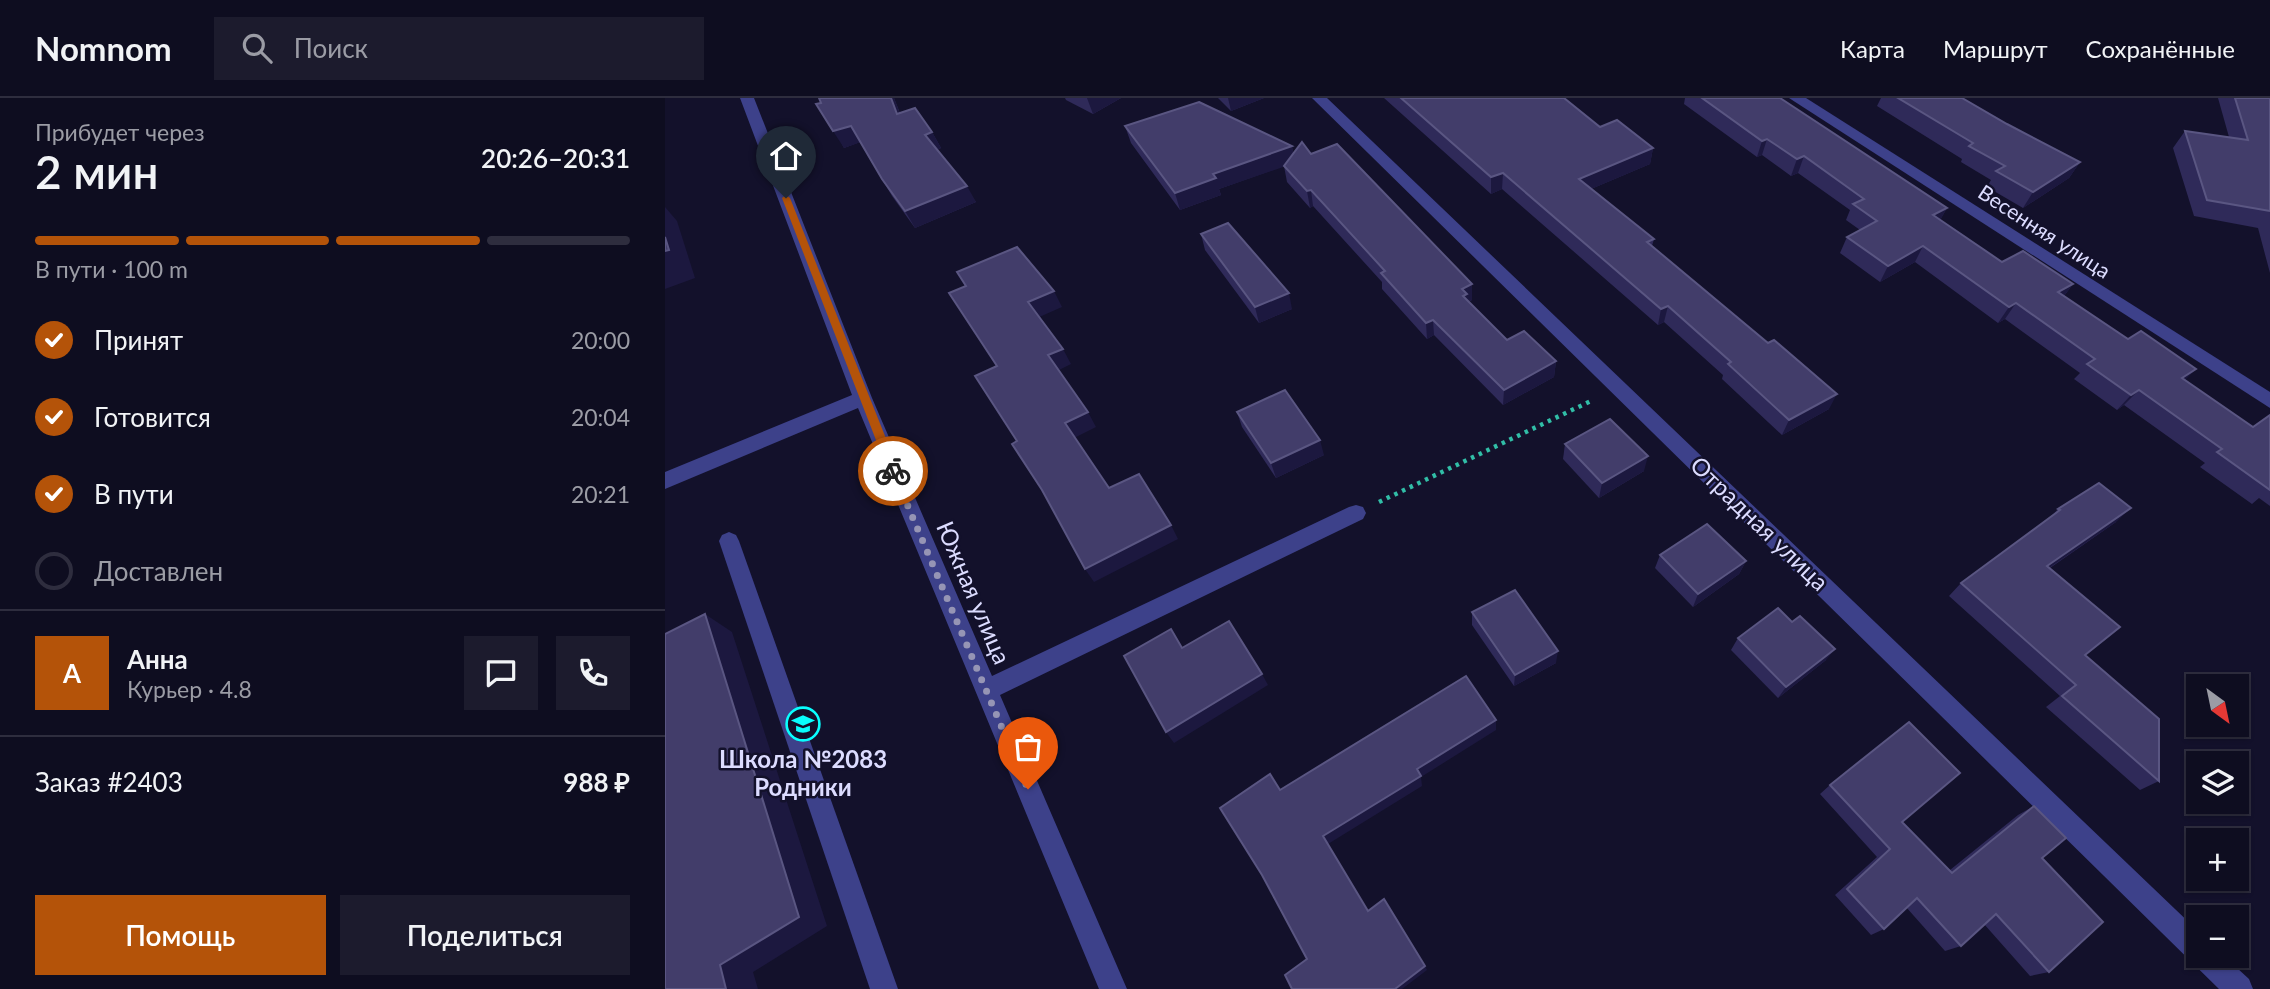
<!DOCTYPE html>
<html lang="ru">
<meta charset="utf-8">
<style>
body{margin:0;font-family:Lato,sans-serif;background:#1c1b2d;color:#f1f3f6;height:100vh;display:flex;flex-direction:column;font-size:26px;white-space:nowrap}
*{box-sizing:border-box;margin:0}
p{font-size:23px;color:#9b9ca5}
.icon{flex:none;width:38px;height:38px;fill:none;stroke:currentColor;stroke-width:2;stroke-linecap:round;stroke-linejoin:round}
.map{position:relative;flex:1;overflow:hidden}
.details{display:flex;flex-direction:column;background:#0e0d20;width:665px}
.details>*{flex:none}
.needle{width:46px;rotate:147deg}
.tools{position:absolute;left:1521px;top:576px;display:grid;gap:14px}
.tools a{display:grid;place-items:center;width:63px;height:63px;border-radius:0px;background:#0e0d20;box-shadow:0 2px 5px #0004,0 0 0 2px #2e2d3e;font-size:35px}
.pin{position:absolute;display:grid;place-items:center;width:60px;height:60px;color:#fff;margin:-72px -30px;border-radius:50% 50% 50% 0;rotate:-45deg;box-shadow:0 0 7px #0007}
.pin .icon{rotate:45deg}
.courier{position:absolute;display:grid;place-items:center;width:70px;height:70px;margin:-35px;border:5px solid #b45309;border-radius:50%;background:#fff;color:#222;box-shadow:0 2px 9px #0007}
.overview em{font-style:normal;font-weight:600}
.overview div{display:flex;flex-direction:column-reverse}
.overview{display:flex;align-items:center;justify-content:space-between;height:119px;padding:0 35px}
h1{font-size:46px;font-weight:600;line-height:52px}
.bar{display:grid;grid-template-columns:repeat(4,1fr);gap:10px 7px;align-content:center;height:84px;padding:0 35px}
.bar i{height:9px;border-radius:5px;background:#2e2d3e}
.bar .active{background:#b45309}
.bar p{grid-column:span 4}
.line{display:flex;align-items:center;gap:18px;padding:0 35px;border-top:2px solid #2e2d3e}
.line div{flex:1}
.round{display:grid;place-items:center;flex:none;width:74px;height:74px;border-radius:0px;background:#1c1b2d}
ol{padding:0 35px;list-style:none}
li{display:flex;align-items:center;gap:21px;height:77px}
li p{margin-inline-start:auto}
li .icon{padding:7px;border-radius:50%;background:#b45309;color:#fff;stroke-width:4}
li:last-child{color:#9b9ca5}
li i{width:38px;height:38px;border:4px solid #2e2d3e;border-radius:50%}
.action{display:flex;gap:14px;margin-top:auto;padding:14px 35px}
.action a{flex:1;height:80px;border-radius:0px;background:#b45309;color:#fff;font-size:28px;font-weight:600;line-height:80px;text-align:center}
.action a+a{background:#1c1b2d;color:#f1f3f6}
header{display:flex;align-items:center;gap:42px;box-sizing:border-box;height:98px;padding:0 35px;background:#0e0d20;border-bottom:2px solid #2e2d3e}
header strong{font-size:33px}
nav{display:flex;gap:38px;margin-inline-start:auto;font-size:24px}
.search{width:490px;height:63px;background:#1c1b2d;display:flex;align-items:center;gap:18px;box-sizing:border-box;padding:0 24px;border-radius:0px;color:#9b9ca5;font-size:26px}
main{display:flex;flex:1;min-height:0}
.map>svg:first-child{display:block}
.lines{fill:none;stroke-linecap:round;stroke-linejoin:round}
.path{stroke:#31bea7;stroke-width:4.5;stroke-dasharray:3.5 5;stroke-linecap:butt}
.minor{fill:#3d418a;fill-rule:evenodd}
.wall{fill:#2f2a59}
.shaded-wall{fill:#1c183f}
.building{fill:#423d6a;stroke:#5a5682;stroke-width:2}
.route{fill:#b45309}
.done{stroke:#9695b5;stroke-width:7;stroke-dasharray:0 12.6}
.labels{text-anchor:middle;stroke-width:5;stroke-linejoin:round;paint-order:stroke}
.far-street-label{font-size:21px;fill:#dcdcff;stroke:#13112b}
.street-label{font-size:24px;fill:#dcdcff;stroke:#13112b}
.poi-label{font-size:24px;font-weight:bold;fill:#dcdcff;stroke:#13112b}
</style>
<header>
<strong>Nomnom</strong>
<div class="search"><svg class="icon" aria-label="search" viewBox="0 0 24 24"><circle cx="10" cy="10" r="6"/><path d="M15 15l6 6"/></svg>Поиск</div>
<nav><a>Карта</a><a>Маршрут</a><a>Сохранённые</a></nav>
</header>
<main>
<section class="details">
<div class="overview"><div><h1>2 мин</h1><p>Прибудет через</p></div><em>20:26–20:31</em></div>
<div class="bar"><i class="active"></i><i class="active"></i><i class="active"></i><i></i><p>В пути · 100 m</p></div>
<ol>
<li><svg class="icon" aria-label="check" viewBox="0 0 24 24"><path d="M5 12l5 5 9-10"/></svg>Принят<p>20:00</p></li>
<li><svg class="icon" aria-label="check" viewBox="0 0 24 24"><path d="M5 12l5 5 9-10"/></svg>Готовится<p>20:04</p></li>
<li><svg class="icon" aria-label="check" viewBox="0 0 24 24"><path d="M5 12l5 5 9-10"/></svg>В пути<p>20:21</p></li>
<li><i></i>Доставлен</li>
</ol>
<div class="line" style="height:126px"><b class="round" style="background:#b45309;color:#fff">А</b><div><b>Анна</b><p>Курьер · 4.8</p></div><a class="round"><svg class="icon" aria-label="chat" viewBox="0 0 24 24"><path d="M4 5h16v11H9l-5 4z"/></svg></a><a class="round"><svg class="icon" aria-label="phone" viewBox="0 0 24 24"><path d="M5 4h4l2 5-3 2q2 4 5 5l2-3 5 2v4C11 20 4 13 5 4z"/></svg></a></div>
<div class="line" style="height:91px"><div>Заказ #2403</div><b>988 ₽</b></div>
<div class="action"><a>Помощь</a><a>Поделиться</a></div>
</section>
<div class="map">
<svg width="1605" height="891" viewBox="0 0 1605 891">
<rect width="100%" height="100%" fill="#13112b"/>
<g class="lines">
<!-- path -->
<path class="path" d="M714,404L928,302"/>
<!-- minor -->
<g class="minor">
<path d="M75,0H89L207,300L327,578L684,409L691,407L698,409L701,415L698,421L335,597L462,891H434L193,310L0,391V374L187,297Z"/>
<path d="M647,0H662L1533,833V858H1559L1584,881L1588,891H1554Z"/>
<path d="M1124,0H1141L1605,294V310Z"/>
<path d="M64,434L71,437L74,443L233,891H205L54,443L57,437Z"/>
</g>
</g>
<!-- wall -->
<g class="wall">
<path d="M154,0H229L235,15L267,34L276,50L272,52L311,104L250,130L227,98L195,44L179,50Z"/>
<path d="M400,0H456L428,16L401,2Z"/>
<path d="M553,0H599L566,13Z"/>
<path d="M719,0H899L935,29L988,50L985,66L926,91L989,141L987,148L1164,311L1117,337L1057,281L1058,277L999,224L993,227L837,91L826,96Z"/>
<path d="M1020,0H1115L1282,110L1275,122L1337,164L1408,186L1399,198L1588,329L1605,317V408L1594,400L1587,406L1535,369L1540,365L1459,307L1452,312L1409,281L1415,275L1340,221L1333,225L1250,164L1215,184L1175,155L1182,139L1195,132L1181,122L1185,112L1133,75L1126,78L1097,57L1092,59L1019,6Z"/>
<path d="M1216,0H1297L1342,26L1415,64L1404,80L1358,110L1322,89L1326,82L1296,64L1297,61L1212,8Z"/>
<path d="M1553,0H1605V175L1593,130L1529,118L1508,50L1520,33L1564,39Z"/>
<path d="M460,28L627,48L628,56H646L807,186V202L803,204L842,242L891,263L889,279L838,307L769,237L762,241L717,191V184L648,108L645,110L622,84L619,68L554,91L556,97L515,112L466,45Z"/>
<path d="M536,136L627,211L594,225L540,152Z"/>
<path d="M572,314L659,357L611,380L577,329Z"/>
<path d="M900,346L979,373L934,400L898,361Z"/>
<path d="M1393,411L1451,424L1385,470L1420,557L1494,683L1475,692L1381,609L1395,598L1284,498L1296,485L1384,421Z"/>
<path d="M995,457L1081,463L1074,476L1028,509L990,470Z"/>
<path d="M807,514L891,565L849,588L807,527Z"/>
<path d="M1073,540L1161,562L1113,600L1066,552Z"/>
<path d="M1165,687L1237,724L1285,772L1353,717L1369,708L1377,760L1384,874L1365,878L1319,826L1296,848L1280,853L1241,809L1219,831L1206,837L1170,797L1212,759L1155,696Z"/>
</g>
<!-- shaded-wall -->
<g class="shaded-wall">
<path d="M226,0H229L241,32L232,16Z"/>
<path d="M422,0H456L428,16Z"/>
<path d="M563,0H599L566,13Z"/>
<path d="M186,28L196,44L179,50L168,33Z"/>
<path d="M267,34L276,50L269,53L260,37Z"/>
<path d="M1102,41L1097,57L1092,59L1097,43Z"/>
<path d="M627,48L630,65L554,91L556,97L515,112L510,95L548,76Z"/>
<path d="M988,50L985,66L912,97L914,81Z"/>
<path d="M1139,58L1133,75L1126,78L1132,61Z"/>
<path d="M1415,64L1404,80L1358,110L1368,94Z"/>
<path d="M838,75L837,91L826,96V79Z"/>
<path d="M302,88L311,104L250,130L240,113Z"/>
<path d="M646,92L648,108L645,110L642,93Z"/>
<path d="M0,109L12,123L30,180L0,191Z"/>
<path d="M1282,110L1273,126L1268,117Z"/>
<path d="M1258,148L1250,164L1215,184L1223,168Z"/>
<path d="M807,186V202L802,204L798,214L797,191Z"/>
<path d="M1408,186L1396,202L1393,194Z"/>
<path d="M389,193L397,209L372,220L363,204Z"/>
<path d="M624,195L627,211L594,225L590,209Z"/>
<path d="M1351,205L1340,221L1333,225L1344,209Z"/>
<path d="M1003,208L999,224L993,227L996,211Z"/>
<path d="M768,222L769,237L762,241L761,225Z"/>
<path d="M398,251L406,266L392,273L383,257Z"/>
<path d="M891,263L889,279L838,307L839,292Z"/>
<path d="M1531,271L1516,286L1517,280Z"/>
<path d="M1474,292L1459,307L1452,312L1466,297Z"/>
<path d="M1172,296L1164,311L1117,337L1124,322Z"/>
<path d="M423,314L431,329L409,340L400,325Z"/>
<path d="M655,342L659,357L611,380L606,365Z"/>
<path d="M983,358L979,373L934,400L937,385Z"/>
<path d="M1466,410L1451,424L1368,481L1382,468Z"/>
<path d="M506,427L513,441L429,484L420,471Z"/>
<path d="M1081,463L1074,476L1028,509L1033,496Z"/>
<path d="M40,516L67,534L162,828L88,874L93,891H61L55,867Z"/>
<path d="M1170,551L1161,562L1113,600L1121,589Z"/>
<path d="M893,553L891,565L849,588L850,577Z"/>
<path d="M597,576L603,587L509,645L501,634Z"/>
<path d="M831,622V632L756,679L757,688L663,746L658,738L752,671Z"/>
<path d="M760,868L762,872L737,891H730Z"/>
</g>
<!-- building -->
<g class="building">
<path d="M154,0H226L232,16L250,10L267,34L260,37L302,88L240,113L217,81L186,28L168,33L151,6L156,5Z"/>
<path d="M736,0H899L935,29L952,22L988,50L914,81L989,141L982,144L1103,245L1109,242L1172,296L1124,322L1063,266L1066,264L1003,208L996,211L838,75L826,79Z"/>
<path d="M1037,0H1115L1282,110L1268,117L1337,164L1358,153L1408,186L1393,194L1463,241L1476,233L1531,271L1517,280L1588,329L1605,317V392L1552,354L1557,351L1474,292L1466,297L1422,266L1430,261L1351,205L1344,209L1258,148L1223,168L1182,139L1212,123L1188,106L1199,101L1139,58L1132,61L1102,41L1097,43Z"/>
<path d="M1233,0H1297L1342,26L1415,64L1368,94L1331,73L1340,68L1304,48L1308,45Z"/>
<path d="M1570,0H1605V113L1542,102L1520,33L1583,42Z"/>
<path d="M534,4L627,48L548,76L551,80L510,95L460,28Z"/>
<path d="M637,44L646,56L672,46L807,186L797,191L802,196L798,198L842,242L859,233L891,263L839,292L768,222L761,225L716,175L720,173L646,92L642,93L619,68Z"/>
<path d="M563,125L624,195L590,209L536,136Z"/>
<path d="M0,139L4,152L0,153Z"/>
<path d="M352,149L389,193L363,204L398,251L383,257L423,314L400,325L444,390L474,376L506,427L420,471L377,392L347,346L352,343L310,278L332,268L284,195L301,188L292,174Z"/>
<path d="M620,292L655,342L606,365L572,314Z"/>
<path d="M945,321L983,358L937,385L900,346Z"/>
<path d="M1434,385L1466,410L1382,468L1455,529L1420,557L1494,621V683L1397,598L1411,587L1296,485L1395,412L1393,411Z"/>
<path d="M1042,426L1081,463L1033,496L995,457Z"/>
<path d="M850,492L893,553L850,577L807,514Z"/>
<path d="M1113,510L1127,524L1135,518L1170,551L1121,589L1073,540Z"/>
<path d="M40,516L134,819L55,867L61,891H0V536Z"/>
<path d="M564,523L597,576L501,634L459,558L506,531L517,550Z"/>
<path d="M801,578L831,622L752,671L756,678L658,738L703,813L719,801L760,868L730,891H627L620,877L642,861L597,777L555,710L605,676L615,692Z"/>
<path d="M1244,624L1295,675L1237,724L1287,775L1369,708L1401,740L1377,760L1438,824L1384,874L1331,816L1296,848L1252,800L1219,831L1182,791L1225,751L1165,687Z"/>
</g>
<!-- route -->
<path class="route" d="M121,97L125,100L234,373L232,376L228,377L223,373L117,100Z"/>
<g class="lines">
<!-- done -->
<path class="done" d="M228,373L363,691"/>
</g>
<!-- icons -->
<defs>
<symbol id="school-ring" viewBox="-11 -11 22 22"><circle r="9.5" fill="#13112b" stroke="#09fefe" stroke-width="1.5"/><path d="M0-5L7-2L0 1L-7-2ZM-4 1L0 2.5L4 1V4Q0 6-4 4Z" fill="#09fefe"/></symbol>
</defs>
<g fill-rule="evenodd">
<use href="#school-ring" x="119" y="607" width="38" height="38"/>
</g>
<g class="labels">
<!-- far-street labels -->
<g class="far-street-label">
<text transform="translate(1379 134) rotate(33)" y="7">Весенняя улица</text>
</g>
<!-- street labels -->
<g class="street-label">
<text transform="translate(1094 426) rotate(44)" y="8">Отрадная улица</text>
<text transform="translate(308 495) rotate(67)" y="8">Южная улица</text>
</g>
<!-- poi labels -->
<g class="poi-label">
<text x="138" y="670">Школа №2083<tspan x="138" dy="28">Родники</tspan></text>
</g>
</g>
</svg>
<div class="tools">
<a><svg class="needle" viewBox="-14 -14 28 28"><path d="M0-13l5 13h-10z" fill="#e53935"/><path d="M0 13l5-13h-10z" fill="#9b9ca5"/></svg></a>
<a><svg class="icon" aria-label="layers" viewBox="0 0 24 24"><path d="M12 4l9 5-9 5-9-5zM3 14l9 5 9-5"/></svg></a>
<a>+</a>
<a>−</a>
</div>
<div class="pin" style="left:363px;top:691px;background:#ea580c"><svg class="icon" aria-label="bag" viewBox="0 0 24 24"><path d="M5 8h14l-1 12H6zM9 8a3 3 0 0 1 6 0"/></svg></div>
<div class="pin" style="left:121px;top:100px;background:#1f2937"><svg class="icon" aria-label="home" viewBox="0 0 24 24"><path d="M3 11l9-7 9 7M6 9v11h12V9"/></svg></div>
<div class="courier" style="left:228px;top:373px"><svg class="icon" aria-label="bike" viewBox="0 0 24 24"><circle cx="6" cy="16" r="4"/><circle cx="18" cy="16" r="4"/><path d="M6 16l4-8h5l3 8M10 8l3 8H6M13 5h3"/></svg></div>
</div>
</main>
